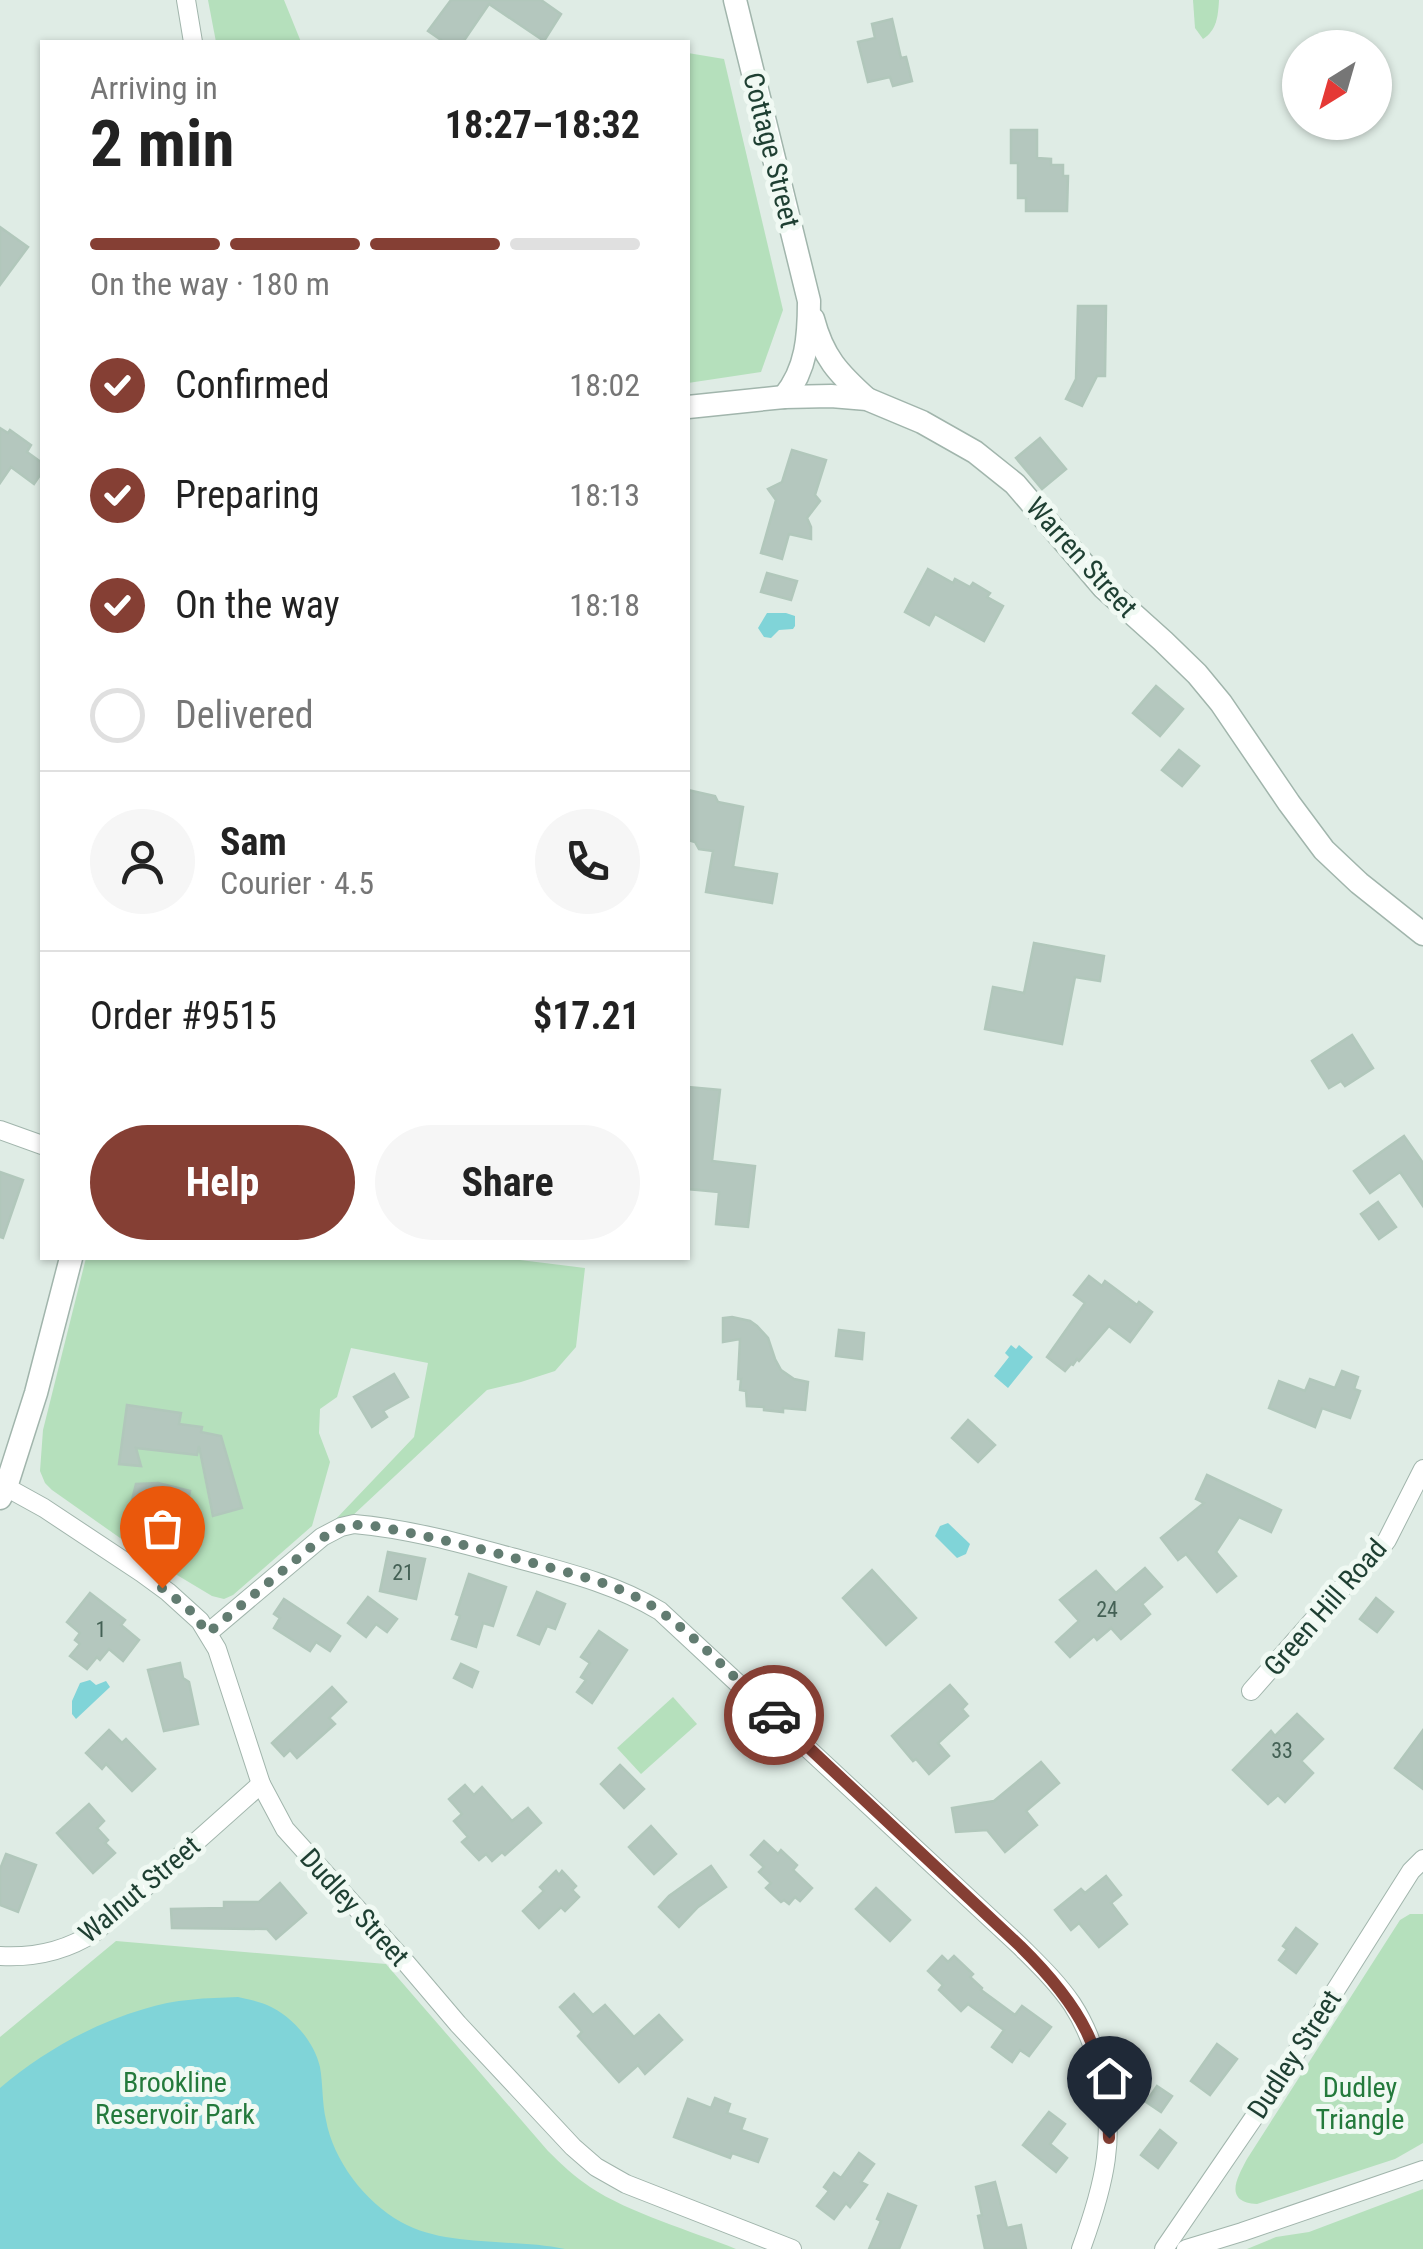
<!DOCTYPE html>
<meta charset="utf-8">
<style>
body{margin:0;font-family:"Roboto Condensed",sans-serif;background:#f6f6f6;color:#222;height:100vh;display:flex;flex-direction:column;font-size:38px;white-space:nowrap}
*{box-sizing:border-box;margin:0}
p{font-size:32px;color:#767676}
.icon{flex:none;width:55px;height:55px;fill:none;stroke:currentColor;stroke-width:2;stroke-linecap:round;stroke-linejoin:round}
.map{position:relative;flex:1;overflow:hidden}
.drawer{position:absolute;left:40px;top:40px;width:650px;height:1220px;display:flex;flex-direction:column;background:#fff;border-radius:0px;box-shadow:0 2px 8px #0004}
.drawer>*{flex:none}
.needle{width:65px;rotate:217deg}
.buttons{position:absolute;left:1282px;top:30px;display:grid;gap:20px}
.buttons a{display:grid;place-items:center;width:110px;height:110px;border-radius:50%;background:#fff;box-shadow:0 2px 8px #0004;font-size:50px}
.pin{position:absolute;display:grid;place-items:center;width:85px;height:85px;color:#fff;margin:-102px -42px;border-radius:50% 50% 50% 0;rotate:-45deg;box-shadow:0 0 10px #0007}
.pin .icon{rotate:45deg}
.courier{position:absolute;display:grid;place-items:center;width:100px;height:100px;margin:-50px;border:8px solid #853f34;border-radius:50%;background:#fff;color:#222;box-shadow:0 2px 12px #0007}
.overview em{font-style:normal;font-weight:700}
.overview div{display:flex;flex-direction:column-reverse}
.overview{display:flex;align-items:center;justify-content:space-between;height:170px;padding:0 50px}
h1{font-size:65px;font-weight:700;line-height:75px}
.bar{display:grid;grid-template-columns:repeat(4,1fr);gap:15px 10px;align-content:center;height:120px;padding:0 50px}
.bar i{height:12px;border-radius:8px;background:#e0e0e0}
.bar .selected{background:#853f34}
.bar p{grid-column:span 4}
.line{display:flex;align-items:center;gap:25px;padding:0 50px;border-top:2px solid #e0e0e0}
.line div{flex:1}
.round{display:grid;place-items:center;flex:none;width:105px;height:105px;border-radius:52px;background:#f6f6f6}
ol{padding:0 50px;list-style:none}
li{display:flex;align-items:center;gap:30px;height:110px}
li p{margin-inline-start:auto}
li .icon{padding:10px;border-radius:50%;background:#853f34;color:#fff;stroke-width:4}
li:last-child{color:#767676}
li i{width:55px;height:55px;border:5px solid #e0e0e0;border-radius:50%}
.primary-button{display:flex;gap:20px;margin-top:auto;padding:20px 50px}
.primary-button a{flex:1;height:115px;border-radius:60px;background:#853f34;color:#fff;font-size:40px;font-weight:700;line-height:115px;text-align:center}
.primary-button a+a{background:#f6f6f6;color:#222}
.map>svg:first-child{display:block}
.green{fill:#b5e0bc}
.water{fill:#80d4d8}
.building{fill:#b4c7be;stroke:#b1c7bb;stroke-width:2.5}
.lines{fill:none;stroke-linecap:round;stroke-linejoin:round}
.minor-casing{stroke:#a1b5ac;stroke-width:20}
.tertiary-casing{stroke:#a1b5ac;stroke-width:25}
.minor{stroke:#fff;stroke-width:18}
.tertiary{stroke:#fff;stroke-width:22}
.done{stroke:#627c71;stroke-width:10;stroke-dasharray:0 18}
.route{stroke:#853f34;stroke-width:12}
.labels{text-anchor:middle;stroke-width:10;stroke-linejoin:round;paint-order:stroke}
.number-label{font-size:22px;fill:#446155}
.street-label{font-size:28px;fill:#1e3f32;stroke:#f0f9f3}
.park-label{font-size:28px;fill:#247a3c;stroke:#f0f9f3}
</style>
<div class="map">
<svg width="1423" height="2249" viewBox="0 0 1423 2249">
<rect width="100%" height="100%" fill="#dfece5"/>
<!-- green -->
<g class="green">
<path d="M208,0H284L301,42H216Z"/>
<path d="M1193,0H1219C1218,16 1217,30 1203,39L1195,28Z"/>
<path d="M688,53L724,59L783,310L761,372L688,383Z"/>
<path d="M86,1258H504L585,1268L576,1347L555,1371L521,1382L487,1390L350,1518L334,1521L414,1437L428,1363L351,1348L337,1397L320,1409L319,1433L330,1462L312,1526L233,1595L224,1599L212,1596L147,1557L52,1490L45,1483L40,1471L43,1430Z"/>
<path d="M673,1697L697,1724L641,1774L617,1748Z"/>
<path d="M1410,1914H1423V2143L1395,2159L1257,2204C1223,2202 1237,2178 1247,2159L1400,1920Z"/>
<path d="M116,1941L386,1964L548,2151C561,2164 575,2177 590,2187C629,2213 692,2231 736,2249H0V2037Z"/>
<path d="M1423,2189V2249H1247L1276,2237L1309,2232Z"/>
</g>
<!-- water -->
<g class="water">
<path d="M767,613H786L795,616V626L793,629L779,630L771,638L764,637L758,628Z"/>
<path d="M1011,1345L1016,1349L1019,1345L1033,1357L1008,1388L994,1376L1009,1357L1005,1353Z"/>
<path d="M948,1523L970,1544L966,1554L957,1558L935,1536L940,1526Z"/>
<path d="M90,1680L96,1685L106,1681L110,1687L76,1719L72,1714V1701L80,1683Z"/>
<path d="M238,1997C247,1999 258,2001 267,2005C292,2016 314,2041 320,2067C323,2084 322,2103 326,2120C333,2160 365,2202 401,2222C447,2248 514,2238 565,2249H0V2088C41,2053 92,2024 144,2009C174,1999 207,1998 238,1997Z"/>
</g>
<!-- building -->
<g class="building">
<path d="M451,0H541L561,14L544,41L489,4L463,42H444L428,31Z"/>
<path d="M892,19L901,58L906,57L912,81L893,86L890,77L868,82L858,42L875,38L872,24Z"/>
<path d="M1011,130H1037V158L1051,159V165H1063V176H1068L1067,211H1026V198H1018V163H1011Z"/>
<path d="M0,227L28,247L0,285Z"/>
<path d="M1078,306H1106L1105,376H1097L1082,406L1066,399L1076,379Z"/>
<path d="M0,428L8,433L10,430L31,445L27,452L42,463V472L34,484L11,467L0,483Z"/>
<path d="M1040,438L1066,469L1042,489L1016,458Z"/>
<path d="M792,450L826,460L815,495L820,501L807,518L811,527V539L789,534L782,559L761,553L776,500L768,489L782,482Z"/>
<path d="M928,569L953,583L955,579L970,587L973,583L990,593L987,597L1003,606L984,641L935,614L929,625L905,612Z"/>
<path d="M767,573L797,581L791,600L761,592Z"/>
<path d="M1156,686L1183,709L1160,736L1133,713Z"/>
<path d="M1179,750L1199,766L1182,786L1162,770Z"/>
<path d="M688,790L715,796L718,802L743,807L733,867L777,874L772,903L706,892L713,851L699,849L695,842L688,840Z"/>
<path d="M1034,943L1104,956L1100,981L1075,977L1062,1044L985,1029L993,987L1024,993Z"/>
<path d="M1352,1035L1373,1068L1345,1086L1341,1081L1329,1088L1312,1061Z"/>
<path d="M688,1087L720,1090L712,1161L755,1166L748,1227L716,1224L719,1192L688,1189Z"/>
<path d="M1404,1136L1423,1163V1206L1400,1172L1370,1193L1354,1171Z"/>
<path d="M0,1172L23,1180L3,1238L0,1237Z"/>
<path d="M1378,1202L1396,1227L1379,1239L1361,1214Z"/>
<path d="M1089,1276L1102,1286L1105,1281L1137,1305L1139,1302L1152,1312L1130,1342L1109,1326L1079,1361L1077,1359L1073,1365L1071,1364L1065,1371L1047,1357L1085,1303L1074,1295Z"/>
<path d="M732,1317L750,1321L757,1326L768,1338L775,1359L781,1370L794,1379L808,1382L805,1410L783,1408V1412L764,1410V1407L747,1406L746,1391L740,1390L741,1379H738L740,1339L723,1342V1318Z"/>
<path d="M839,1330L864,1333L862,1359L836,1356Z"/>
<path d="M1342,1371L1358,1377L1354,1389L1360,1391L1350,1418L1322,1408L1315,1427L1269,1408L1279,1381L1305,1391L1310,1379L1335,1388Z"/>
<path d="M394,1374L408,1397L383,1411L387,1417L372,1427L354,1397Z"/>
<path d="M127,1405L181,1413L179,1424L202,1427L201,1432L221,1436L242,1508L213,1516L199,1446L197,1455L136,1448L141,1466L119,1464Z"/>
<path d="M968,1420L995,1445L978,1462L952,1438Z"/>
<path d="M1207,1475L1281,1510L1271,1532L1239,1517L1216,1552L1236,1576L1217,1592L1186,1554L1178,1560L1161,1538L1204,1503L1196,1499Z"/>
<path d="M158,1483L190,1491L185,1515L180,1514L169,1552L141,1545L142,1541L123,1536L136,1484Z"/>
<path d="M388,1552L425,1559L416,1599L380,1591Z"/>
<path d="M1145,1568L1162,1587L1142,1604L1150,1614L1121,1639L1111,1628L1097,1640L1094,1636L1070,1657L1056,1642L1079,1621L1060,1600L1096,1571L1116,1593Z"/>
<path d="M872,1570L916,1618L886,1645L843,1598Z"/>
<path d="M469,1574L506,1587L493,1626L483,1623L476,1647L452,1639L460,1616L456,1614Z"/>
<path d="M537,1592L565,1604L555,1629L547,1626L539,1644L518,1635Z"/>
<path d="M90,1593L125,1620L121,1625L139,1640L123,1661L109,1649L100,1660L97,1657L87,1669L70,1656L80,1644L75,1640L80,1633L67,1622Z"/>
<path d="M368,1597L397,1619L387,1632L376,1624L366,1637L348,1623Z"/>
<path d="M1376,1598L1393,1612L1377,1632L1360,1619Z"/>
<path d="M284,1599L340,1636L330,1651L316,1642L310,1651L274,1628L280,1618L274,1614Z"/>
<path d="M599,1631L627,1650L592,1703L577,1692L586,1680L581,1677L590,1663L581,1657Z"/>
<path d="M180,1663L183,1678L189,1682L198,1724L164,1731L148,1670Z"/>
<path d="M461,1664L478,1672L472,1687L454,1678Z"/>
<path d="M950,1685L967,1704L962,1709L968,1716L938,1743L949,1756L929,1774L916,1759L913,1761L892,1736Z"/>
<path d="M332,1687L346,1702L329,1718L335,1724L297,1758L290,1750L284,1756L272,1743Z"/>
<path d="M1297,1714L1323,1739L1301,1761L1313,1773L1285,1802L1278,1795L1268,1804L1233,1770L1271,1731L1275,1736Z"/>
<path d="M109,1730L122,1743L126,1739L155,1769L132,1791L106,1764L102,1769L86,1753Z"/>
<path d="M1423,1730V1789L1395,1768Z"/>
<path d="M1041,1762L1059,1783L1026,1811L1037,1825L1005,1852L987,1830L956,1832L952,1808L994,1801Z"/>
<path d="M620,1765L644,1789L624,1808L601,1784Z"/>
<path d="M465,1785L474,1795L482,1787L512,1821L528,1808L541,1823L505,1855L502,1852L492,1861L486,1854L479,1860L462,1842L468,1837L454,1821L462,1814L449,1799Z"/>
<path d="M89,1804L104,1821L97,1828L108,1840L105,1843L115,1853L93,1873L57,1833Z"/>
<path d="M651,1826L676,1854L654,1874L629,1847Z"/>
<path d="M764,1841L778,1854L781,1850L797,1865L793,1870L812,1888L800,1901L795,1897L789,1904L784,1900L781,1902L766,1888L771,1883L759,1872L764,1867L751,1855Z"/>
<path d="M6,1854L36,1865L18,1912L0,1905V1869Z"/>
<path d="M711,1866L726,1887L698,1907L679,1927L659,1907L669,1896Z"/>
<path d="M556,1871L559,1875L562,1871L576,1886L572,1890L579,1897L565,1911L561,1907L539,1928L523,1911L544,1891L540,1887Z"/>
<path d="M1106,1876L1121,1895L1111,1903L1127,1924L1099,1947L1079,1923L1071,1930L1055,1910L1081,1889L1085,1893Z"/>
<path d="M280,1883L306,1913L276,1939L267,1929L172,1928L171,1909L224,1908V1902H259Z"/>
<path d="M876,1888L910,1920L890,1941L856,1909Z"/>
<path d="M1296,1928L1317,1944L1296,1973L1279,1960L1287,1949L1283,1946Z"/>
<path d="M942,1956L948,1962L954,1956L973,1974L970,1977L982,1988L981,1990L1015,2015L1022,2006L1051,2027L1029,2056L1020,2050L1012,2062L992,2047L1004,2030L968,2004L961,2011L939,1990L943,1985L928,1971Z"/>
<path d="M574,1994L593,2015L605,2005L634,2037L659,2015L682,2040L645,2074L638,2065L619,2082L578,2036L582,2032L560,2007Z"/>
<path d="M1217,2044L1237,2059L1210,2095L1191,2081Z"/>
<path d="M1157,2086L1172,2096L1161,2112L1146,2102Z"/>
<path d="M715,2098L730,2104L727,2113L745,2119L741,2130L767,2139L758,2162L732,2153L730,2158L674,2137L688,2099L711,2108Z"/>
<path d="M1049,2112L1065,2124L1050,2144L1067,2158L1056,2172L1023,2145Z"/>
<path d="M1160,2130L1176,2143L1158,2168L1141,2155Z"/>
<path d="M859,2153L874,2164L861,2182L867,2185L850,2207L846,2203L834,2219L817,2206L829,2191L824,2187L834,2173L841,2178Z"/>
<path d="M995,2182L1007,2228L1021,2225L1026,2249H985L978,2216L982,2215L976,2187Z"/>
<path d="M888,2194L916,2206L899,2249H869L881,2221L877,2219Z"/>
</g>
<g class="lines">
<defs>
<g id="minor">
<path d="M186,0L193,42"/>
<path d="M0,1130L42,1145"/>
<path d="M6,1487L44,1508L142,1573L168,1592L200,1621L217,1649L261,1784L285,1829L407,1964L458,2024L573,2147L596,2167L626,2184L792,2249"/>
<path d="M208,1633L322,1537L341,1527L354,1524C411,1529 467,1545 522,1560C570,1573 617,1585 660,1611L1020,1946C1038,1964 1057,1982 1072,2004C1085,2024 1093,2044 1099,2067C1118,2134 1104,2186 1081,2249"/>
<path d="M1251,1691L1337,1593L1374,1557L1387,1540L1423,1469"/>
<path d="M0,1956C35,1958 66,1951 95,1932L261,1784"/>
<path d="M1164,2249L1268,2097L1411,1871L1423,1859"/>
<path d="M1186,2249L1242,2232L1423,2170"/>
</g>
<g id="tertiary">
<path d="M735,0L809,301C809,336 807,369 784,397"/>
<path d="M813,319C823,357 838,373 867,399"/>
<path d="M688,407L784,397L831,396L867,399L922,422L975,452L1015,484L1104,588L1163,641L1197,674L1221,703L1289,803L1324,850L1359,883L1423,934"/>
<path d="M0,1498L6,1487L36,1393L71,1258"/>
</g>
</defs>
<!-- minor casing -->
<use href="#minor" class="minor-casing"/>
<!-- tertiary casing -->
<use href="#tertiary" class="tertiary-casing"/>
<!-- minor -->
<use href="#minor" class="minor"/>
<!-- tertiary -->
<use href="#tertiary" class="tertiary"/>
</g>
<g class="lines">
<!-- done -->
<path class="done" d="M162,1588L188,1608L208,1633L322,1538L347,1525H368C426,1535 482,1549 540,1565C581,1576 625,1586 661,1612C700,1640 738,1682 774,1715"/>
<!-- route -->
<path class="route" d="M774,1715L1020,1946C1080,2005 1108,2052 1109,2138"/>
</g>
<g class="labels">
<!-- number labels -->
<g class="number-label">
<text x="403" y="1580">21</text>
<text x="1107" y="1617">24</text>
<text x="101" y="1637">1</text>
<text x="1282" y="1758">33</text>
</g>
<!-- street labels -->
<g class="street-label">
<text transform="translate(772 150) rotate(76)" y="10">Cottage Street</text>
<text transform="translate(1082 557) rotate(48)" y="10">Warren Street</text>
<text transform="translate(1325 1607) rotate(-49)" y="10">Green Hill Road</text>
<text transform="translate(139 1889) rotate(-40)" y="10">Walnut Street</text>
<text transform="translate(355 1907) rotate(48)" y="10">Dudley Street</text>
<text transform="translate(1294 2054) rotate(-57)" y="10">Dudley Street</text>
</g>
<!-- park labels -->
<g class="park-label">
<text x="175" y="2092">Brookline<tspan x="175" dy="32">Reservoir Park</tspan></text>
<text x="1360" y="2097">Dudley<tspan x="1360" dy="32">Triangle</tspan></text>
</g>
</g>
</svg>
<div class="buttons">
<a><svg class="needle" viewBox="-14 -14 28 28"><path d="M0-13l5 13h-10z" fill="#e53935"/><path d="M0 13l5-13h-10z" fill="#767676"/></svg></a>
</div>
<div class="pin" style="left:162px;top:1588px;background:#ea580c"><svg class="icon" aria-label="bag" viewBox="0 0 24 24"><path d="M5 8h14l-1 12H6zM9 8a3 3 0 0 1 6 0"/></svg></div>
<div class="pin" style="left:1109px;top:2138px;background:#1f2937"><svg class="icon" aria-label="home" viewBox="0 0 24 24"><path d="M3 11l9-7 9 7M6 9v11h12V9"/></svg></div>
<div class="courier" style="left:774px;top:1715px"><svg class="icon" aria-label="car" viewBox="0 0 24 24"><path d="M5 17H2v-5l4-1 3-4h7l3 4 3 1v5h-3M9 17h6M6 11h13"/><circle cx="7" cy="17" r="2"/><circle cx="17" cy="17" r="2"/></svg></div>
<section class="drawer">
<div class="overview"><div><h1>2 min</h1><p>Arriving in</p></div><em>18:27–18:32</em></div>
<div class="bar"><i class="selected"></i><i class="selected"></i><i class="selected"></i><i></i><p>On the way · 180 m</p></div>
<ol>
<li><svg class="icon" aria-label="check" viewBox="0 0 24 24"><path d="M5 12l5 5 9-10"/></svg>Confirmed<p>18:02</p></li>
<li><svg class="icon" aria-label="check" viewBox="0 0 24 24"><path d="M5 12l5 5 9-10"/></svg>Preparing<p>18:13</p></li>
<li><svg class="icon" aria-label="check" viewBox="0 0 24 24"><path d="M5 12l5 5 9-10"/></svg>On the way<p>18:18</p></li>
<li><i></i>Delivered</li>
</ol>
<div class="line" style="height:180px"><a class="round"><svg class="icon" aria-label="person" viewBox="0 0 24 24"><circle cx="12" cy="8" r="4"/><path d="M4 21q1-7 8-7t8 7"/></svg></a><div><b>Sam</b><p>Courier · 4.5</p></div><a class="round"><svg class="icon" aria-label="phone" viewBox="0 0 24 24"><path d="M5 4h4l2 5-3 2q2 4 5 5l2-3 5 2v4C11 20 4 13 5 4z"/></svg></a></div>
<div class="line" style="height:130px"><div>Order #9515</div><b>$17.21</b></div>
<div class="primary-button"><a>Help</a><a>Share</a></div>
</section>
</div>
